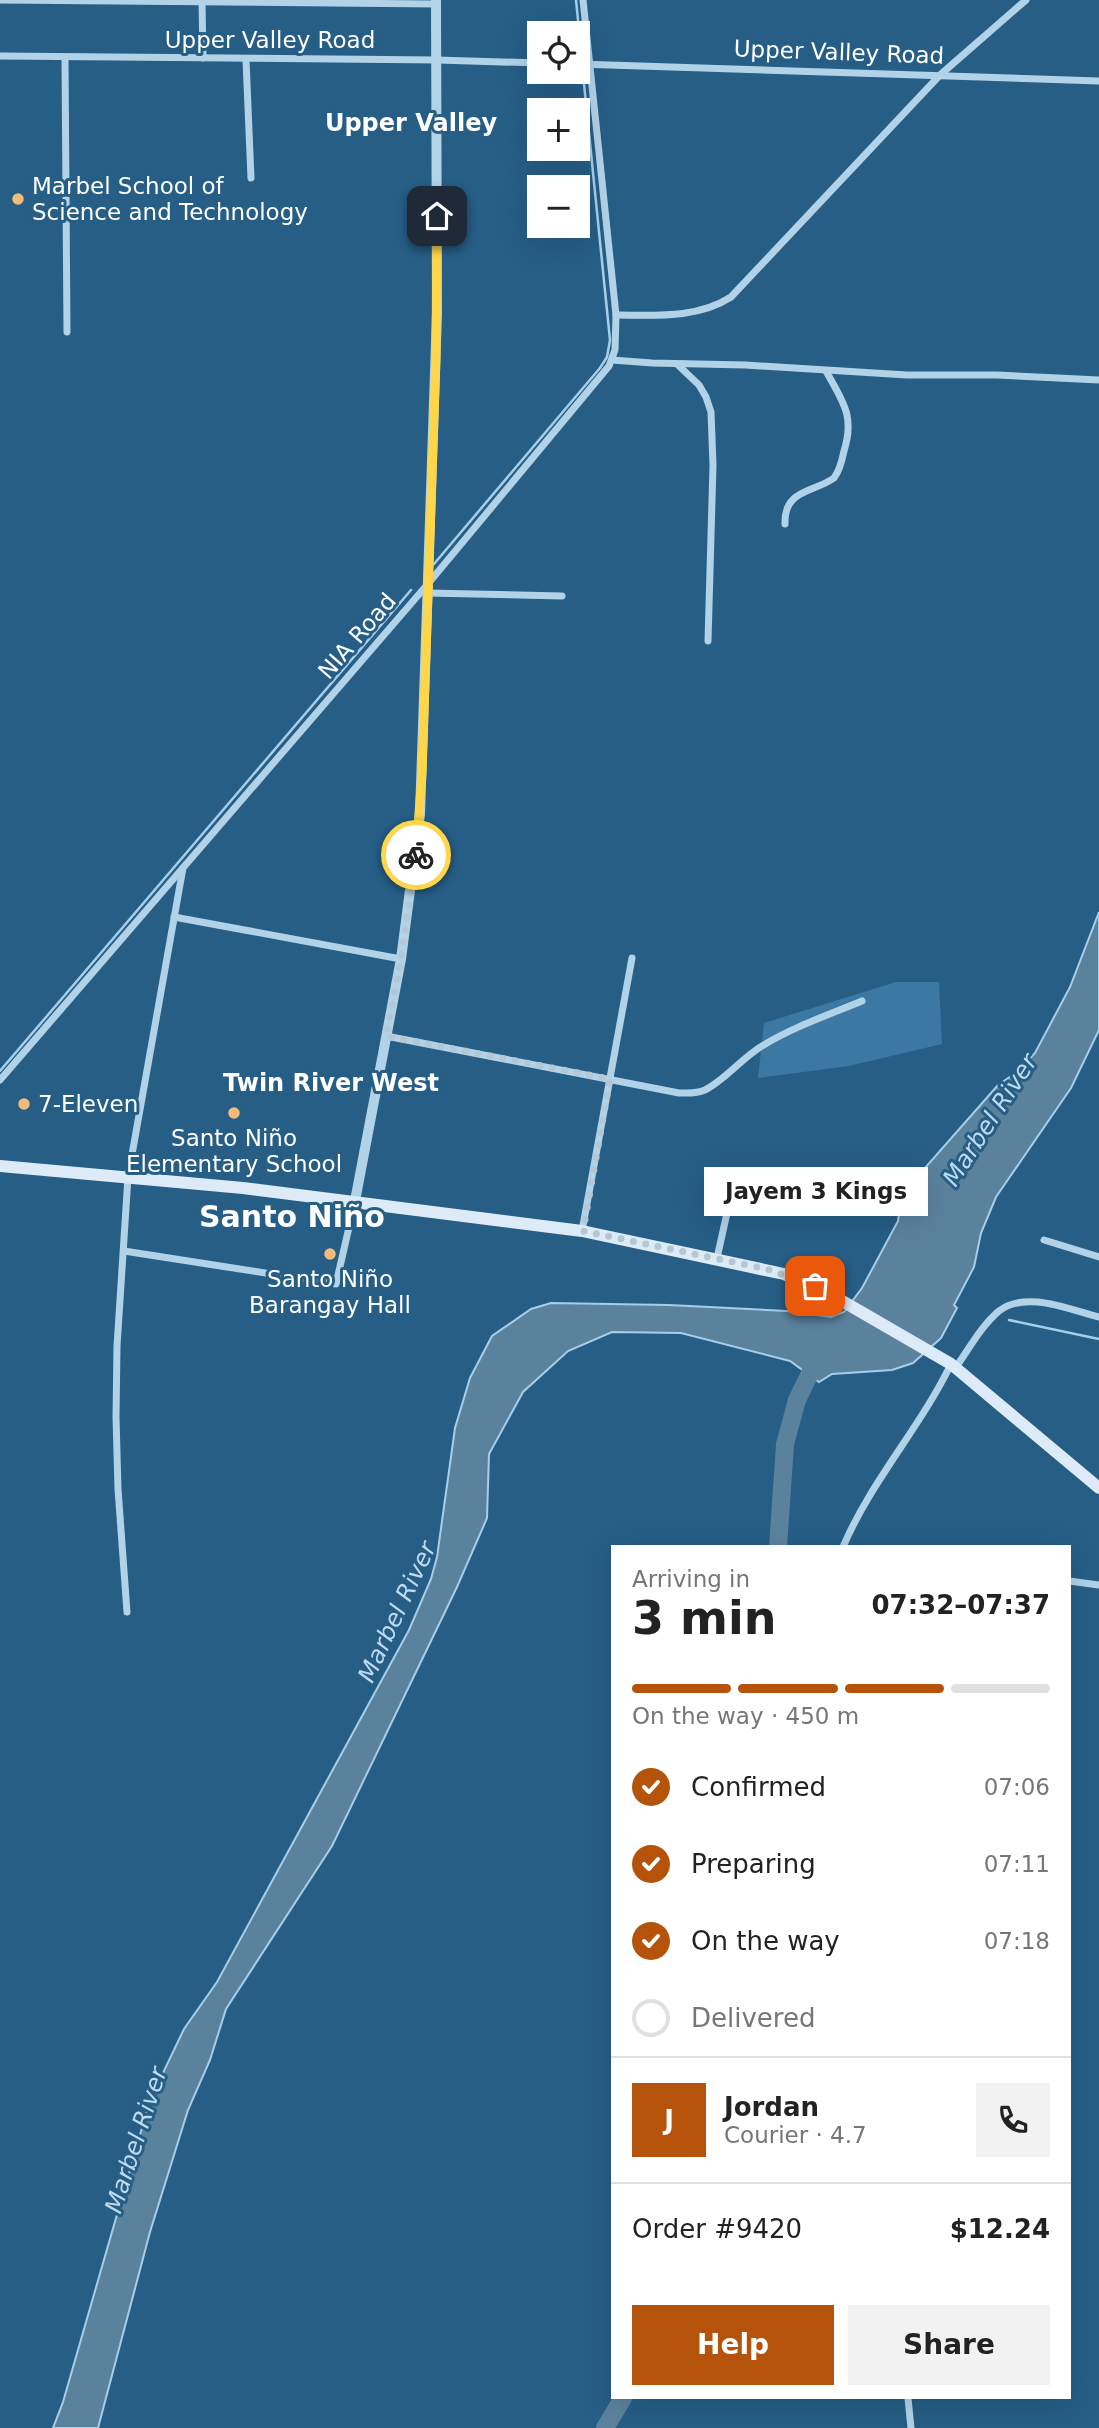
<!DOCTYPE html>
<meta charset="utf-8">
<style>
body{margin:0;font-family:"DejaVu Sans",sans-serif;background:#f2f2f2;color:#222;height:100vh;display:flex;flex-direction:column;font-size:26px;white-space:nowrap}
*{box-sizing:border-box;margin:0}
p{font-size:23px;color:#767676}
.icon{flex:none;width:38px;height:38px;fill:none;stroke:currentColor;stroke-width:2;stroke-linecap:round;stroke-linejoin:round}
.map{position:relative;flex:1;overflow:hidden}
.drawer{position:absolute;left:611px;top:1545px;width:460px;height:854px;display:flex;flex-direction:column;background:#fff;border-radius:0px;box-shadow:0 7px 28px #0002}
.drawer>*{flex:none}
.buttons{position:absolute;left:527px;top:21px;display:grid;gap:14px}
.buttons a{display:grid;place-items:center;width:63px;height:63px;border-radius:0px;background:#fff;box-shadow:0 7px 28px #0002;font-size:35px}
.pin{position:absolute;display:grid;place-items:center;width:60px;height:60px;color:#fff;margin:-30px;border-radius:14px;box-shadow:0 4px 10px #0006}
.courier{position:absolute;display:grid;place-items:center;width:70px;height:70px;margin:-35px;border:5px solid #ffd54a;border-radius:50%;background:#fff;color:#222;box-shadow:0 2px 9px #0007}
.bubble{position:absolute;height:49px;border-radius:0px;background:#fff;box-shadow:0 7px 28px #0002;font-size:23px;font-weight:800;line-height:49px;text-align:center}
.overview em{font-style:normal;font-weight:800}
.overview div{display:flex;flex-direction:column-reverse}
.overview{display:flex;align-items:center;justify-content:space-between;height:119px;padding:0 21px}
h1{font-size:46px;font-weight:800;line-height:52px}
.bar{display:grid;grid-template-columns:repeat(4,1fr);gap:10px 7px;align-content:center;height:84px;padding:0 21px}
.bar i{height:9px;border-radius:5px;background:#e0e0e0}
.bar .selected{background:#b45309}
.bar p{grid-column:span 4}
.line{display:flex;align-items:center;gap:18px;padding:0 21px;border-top:2px solid #e0e0e0}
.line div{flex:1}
.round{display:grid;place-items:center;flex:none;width:74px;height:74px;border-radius:0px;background:#f2f2f2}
ol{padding:0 21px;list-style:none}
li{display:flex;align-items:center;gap:21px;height:77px}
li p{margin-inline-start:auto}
li .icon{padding:7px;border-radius:50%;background:#b45309;color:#fff;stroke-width:4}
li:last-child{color:#767676}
li i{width:38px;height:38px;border:4px solid #e0e0e0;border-radius:50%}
.cta{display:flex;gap:14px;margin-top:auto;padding:14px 21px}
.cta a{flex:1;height:80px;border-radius:0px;background:#b45309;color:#fff;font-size:28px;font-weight:800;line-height:80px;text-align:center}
.cta a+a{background:#f2f2f2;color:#222}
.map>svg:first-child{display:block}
.green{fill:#3b78a3}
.water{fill:#5b829d;stroke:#a6cee9;stroke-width:2}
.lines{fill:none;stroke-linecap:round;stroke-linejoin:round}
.stream{stroke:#a6cee9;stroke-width:2.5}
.river{stroke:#5b829d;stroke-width:18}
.minor{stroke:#b2d2e8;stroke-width:7}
.tertiary{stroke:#b2d2e8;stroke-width:10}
.secondary{stroke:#dcebf7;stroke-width:12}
.done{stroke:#b3c7d5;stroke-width:7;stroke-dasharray:0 12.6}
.route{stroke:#ffd54a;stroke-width:9}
.poi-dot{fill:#f1bc77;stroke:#265e86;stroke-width:2.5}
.labels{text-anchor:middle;stroke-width:6;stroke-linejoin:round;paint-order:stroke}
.street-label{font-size:23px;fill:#fff;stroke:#265e86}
.poi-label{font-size:23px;fill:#fff;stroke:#265e86;text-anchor:start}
.neighbourhood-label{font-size:24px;font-weight:bold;fill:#fff;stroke:#265e86}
.water-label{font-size:24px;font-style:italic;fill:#bddbf0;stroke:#265e86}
.district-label{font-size:30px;font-weight:bold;fill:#fff;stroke:#265e86}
</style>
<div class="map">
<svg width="1099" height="2428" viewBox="0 0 1099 2428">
<rect width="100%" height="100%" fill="#265e86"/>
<!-- green -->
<path class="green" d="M896,982H939L942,1044L849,1066L758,1078L764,1023Z"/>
<!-- water -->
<path class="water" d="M1099,912V1030L1071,1088L996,1197L981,1233L974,1267L954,1305L957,1308L941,1338L913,1363L892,1370L832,1374L819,1382L790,1361L681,1333L612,1332L568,1351L523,1392L489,1454L487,1518L457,1587L332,1846L226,2009L210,2060L188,2110L150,2232L98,2428H53L63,2402L150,2100L184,2029L217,1982L409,1630L431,1579L437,1557L455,1428L470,1378L492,1336L531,1309L551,1303L669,1305L787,1311L831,1317L844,1312L862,1288L898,1221L901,1199L909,1186L998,1085L1017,1072L1035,1053L1070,987Z"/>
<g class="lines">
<!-- stream -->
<g class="stream">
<path d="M576,0L582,60"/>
<path d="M434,564L600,368L607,357L610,340L583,74"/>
<path d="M0,1071L411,590"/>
<path d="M1009,1320L1099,1339"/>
</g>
<!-- river -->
<g class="river">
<path d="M778,1547L785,1444L797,1400L819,1355"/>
<path d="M605,2428L623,2398"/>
</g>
<!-- minor -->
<g class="minor">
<path d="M0,0L436,4"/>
<path d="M202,1L203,58"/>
<path d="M0,56L437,60L539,63"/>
<path d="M65,58L67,332"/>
<path d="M246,60L251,178"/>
<path d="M578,64L1099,81"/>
<path d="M616,315C654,315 697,319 731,297L940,75L1026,0"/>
<path d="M612,360L652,363L745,365L907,375H997L1099,380"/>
<path d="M678,365L699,385L706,397L711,412L713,465L708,641"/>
<path d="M785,524C784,489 813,493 834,478C840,470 842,461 844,451C855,416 843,402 826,371"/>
<path d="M427,593L562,596"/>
<path d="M174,917L401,959"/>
<path d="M386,1036L679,1093C689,1093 696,1094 705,1090C725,1080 742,1058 762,1046C793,1027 828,1015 862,1001"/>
<path d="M0,1080L427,585L609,366L615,350L616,315L583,0"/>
<path d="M582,1231L632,958"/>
<path d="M1044,1240L1099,1257"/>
<path d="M124,1251L336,1284L355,1201"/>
<path d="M717,1258L733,1186L740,1179L758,1175"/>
<path d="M956,1367C969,1349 982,1325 999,1311C1026,1290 1070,1310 1099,1317"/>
<path d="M843,1547C871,1481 920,1428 951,1364"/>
<path d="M1069,1581L1099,1585"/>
<path d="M127,1612L118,1489L116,1417L117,1346L128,1177L183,868"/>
<path d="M908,2398L911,2428"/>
</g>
<!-- tertiary -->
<path class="tertiary" d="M355,1201L401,959L420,814L437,313L436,0"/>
<!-- secondary -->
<path class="secondary" d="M0,1166L243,1188L582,1231L784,1274L837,1298L951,1364L1099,1488"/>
</g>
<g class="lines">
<!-- done -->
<path class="done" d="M416,855L401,959L386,1036L610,1079L583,1231L767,1269L815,1286"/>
<!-- route -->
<path class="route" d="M416,855L422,773L436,358L437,216"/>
</g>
<!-- markers -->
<g class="poi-dot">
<circle cx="18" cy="199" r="7"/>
<circle cx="24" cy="1104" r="7"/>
<circle cx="234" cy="1113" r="7"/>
<circle cx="330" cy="1254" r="7"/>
</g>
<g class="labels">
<!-- street labels -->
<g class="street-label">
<text x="270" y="48">Upper Valley Road</text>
<text transform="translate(839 52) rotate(2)" y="8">Upper Valley Road</text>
<text transform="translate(357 636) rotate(-49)" y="8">NIA Road</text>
</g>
<!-- poi labels -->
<g class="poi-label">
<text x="32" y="194">Marbel School of<tspan x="32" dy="26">Science and Technology</tspan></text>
<text x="38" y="1112">7-Eleven</text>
<text x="234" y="1146" text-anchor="middle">Santo Niño<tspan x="234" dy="26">Elementary School</tspan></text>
<text x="330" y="1287" text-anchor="middle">Santo Niño<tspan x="330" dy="26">Barangay Hall</tspan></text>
</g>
<!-- neighbourhood labels -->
<g class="neighbourhood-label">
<text x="411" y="131">Upper Valley</text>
<text x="331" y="1091">Twin River West</text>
</g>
<!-- water labels -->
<g class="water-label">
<text transform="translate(990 1120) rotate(-57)" y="8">Marbel River</text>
<text transform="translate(397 1612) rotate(-65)" y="8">Marbel River</text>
<text transform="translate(136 2140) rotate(-72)" y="8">Marbel River</text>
</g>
<!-- district labels -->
<g class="district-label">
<text x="292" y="1227">Santo Niño</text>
</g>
</g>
</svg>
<div class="buttons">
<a><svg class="icon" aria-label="locate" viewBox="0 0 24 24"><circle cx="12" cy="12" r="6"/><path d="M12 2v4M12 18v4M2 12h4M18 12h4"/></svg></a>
<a>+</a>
<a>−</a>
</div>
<div class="pin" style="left:815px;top:1286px;background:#ea580c"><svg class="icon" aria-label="bag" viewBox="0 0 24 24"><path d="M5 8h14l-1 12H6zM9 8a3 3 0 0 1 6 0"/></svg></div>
<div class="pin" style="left:437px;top:216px;background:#1f2937"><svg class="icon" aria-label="home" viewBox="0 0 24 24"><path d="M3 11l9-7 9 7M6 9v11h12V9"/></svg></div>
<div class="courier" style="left:416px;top:855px"><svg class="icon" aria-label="bike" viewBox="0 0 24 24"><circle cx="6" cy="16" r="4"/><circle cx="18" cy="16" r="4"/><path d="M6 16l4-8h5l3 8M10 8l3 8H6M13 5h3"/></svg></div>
<div class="bubble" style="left:704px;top:1167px;width:224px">Jayem 3 Kings</div>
<section class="drawer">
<div class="overview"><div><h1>3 min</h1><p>Arriving in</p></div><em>07:32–07:37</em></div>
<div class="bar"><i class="selected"></i><i class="selected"></i><i class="selected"></i><i></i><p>On the way · 450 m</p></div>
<ol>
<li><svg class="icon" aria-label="check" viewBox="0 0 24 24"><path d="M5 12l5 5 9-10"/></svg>Confirmed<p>07:06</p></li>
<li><svg class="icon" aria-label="check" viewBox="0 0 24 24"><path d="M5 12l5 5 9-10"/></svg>Preparing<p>07:11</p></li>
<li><svg class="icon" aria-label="check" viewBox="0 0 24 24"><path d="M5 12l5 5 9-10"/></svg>On the way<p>07:18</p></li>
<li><i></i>Delivered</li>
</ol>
<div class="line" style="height:126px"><b class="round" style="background:#b45309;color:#fff">J</b><div><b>Jordan</b><p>Courier · 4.7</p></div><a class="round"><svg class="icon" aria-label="phone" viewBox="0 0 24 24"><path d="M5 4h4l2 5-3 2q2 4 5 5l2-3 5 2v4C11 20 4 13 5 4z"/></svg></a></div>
<div class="line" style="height:91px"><div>Order #9420</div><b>$12.24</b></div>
<div class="cta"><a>Help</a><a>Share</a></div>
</section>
</div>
